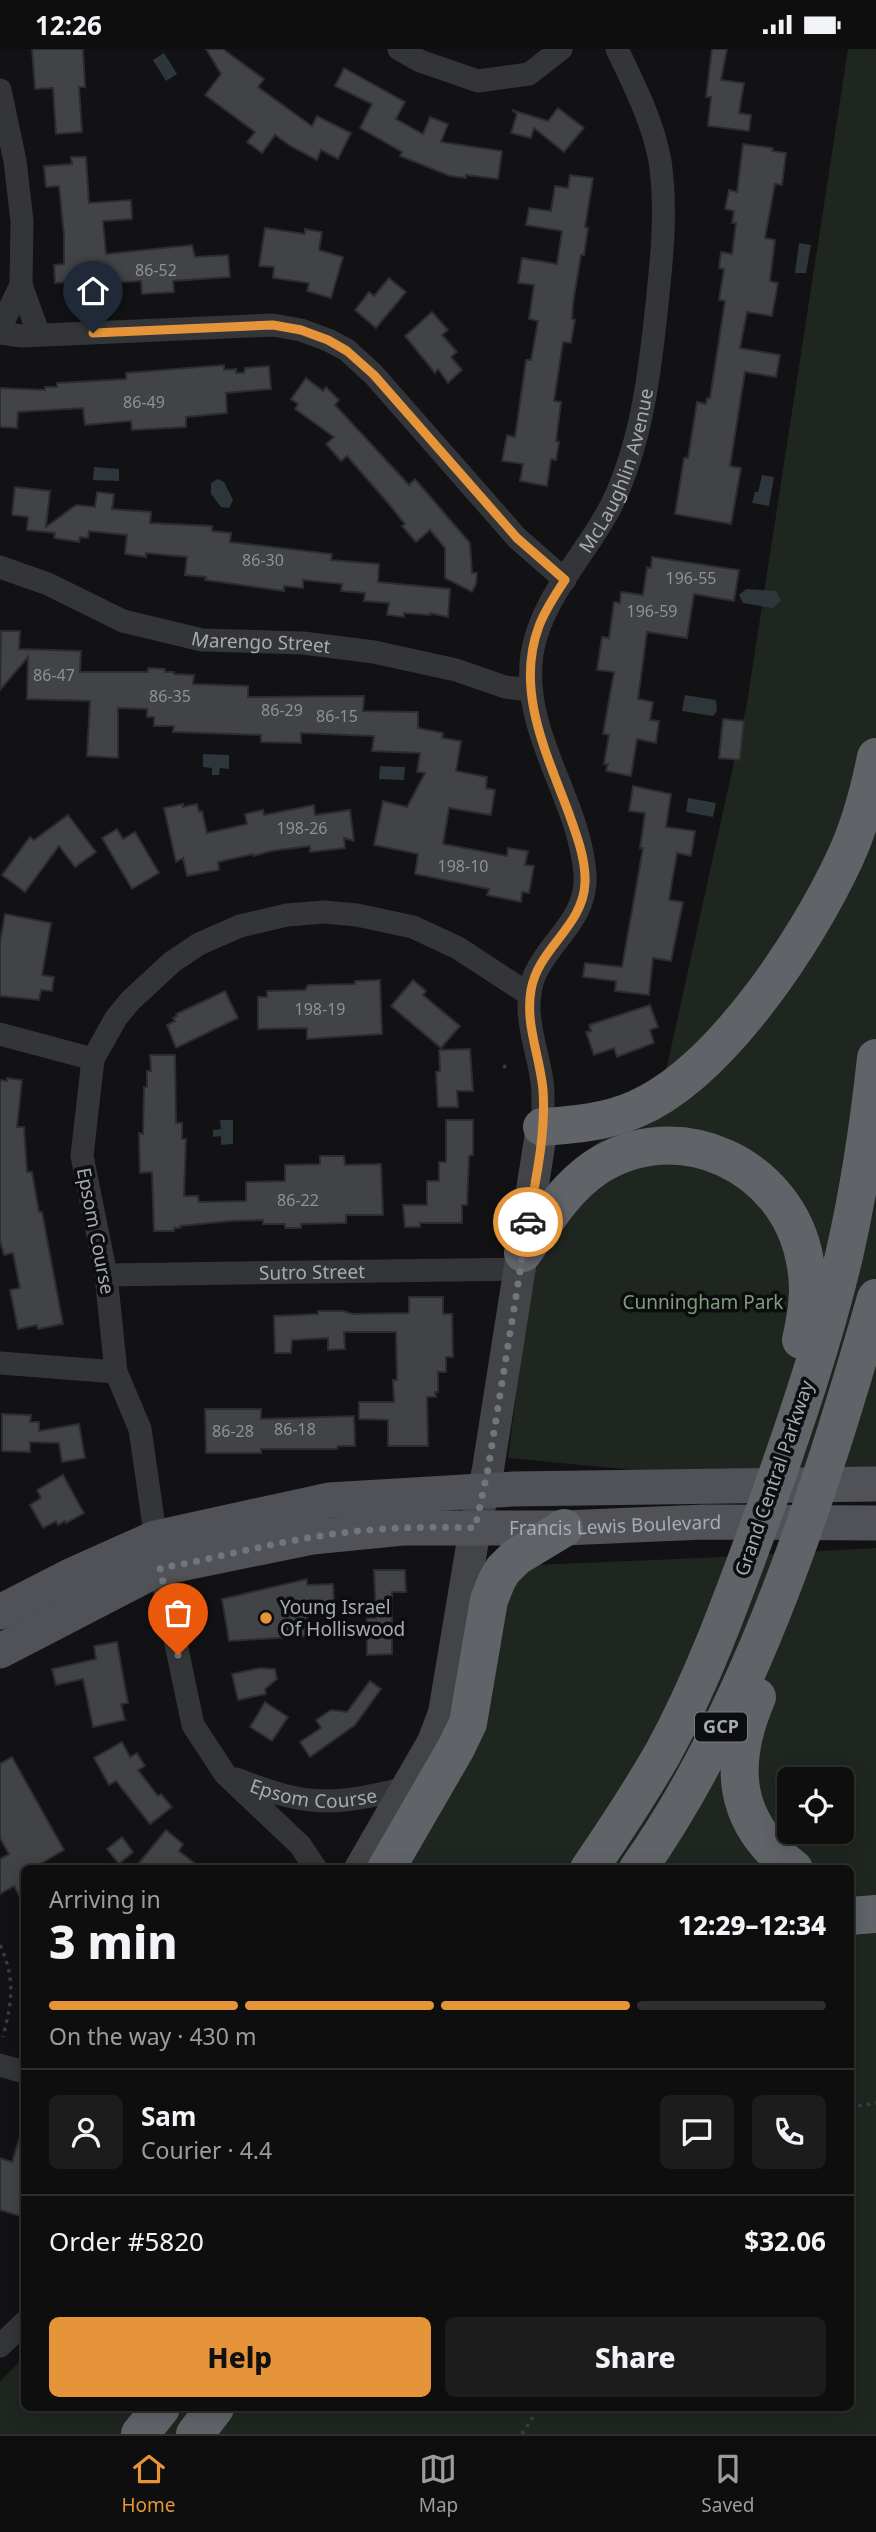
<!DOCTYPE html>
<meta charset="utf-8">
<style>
body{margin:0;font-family:"Noto Sans",sans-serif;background:#1c1c1d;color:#f1f3f6;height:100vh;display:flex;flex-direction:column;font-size:26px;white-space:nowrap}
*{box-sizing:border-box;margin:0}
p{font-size:23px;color:#9b9c9e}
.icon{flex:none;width:38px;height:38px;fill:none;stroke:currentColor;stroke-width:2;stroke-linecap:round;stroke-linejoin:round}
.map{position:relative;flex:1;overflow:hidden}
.panel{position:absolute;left:21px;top:1816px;width:833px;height:546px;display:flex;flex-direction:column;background:#0e0e0f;border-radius:10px;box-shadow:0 4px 18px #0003,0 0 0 2px #2e2e2f}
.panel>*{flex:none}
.buttons{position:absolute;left:777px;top:1718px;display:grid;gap:14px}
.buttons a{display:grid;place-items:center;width:77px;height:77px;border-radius:10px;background:#0e0e0f;box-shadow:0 4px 18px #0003,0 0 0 2px #2e2e2f;font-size:35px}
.pin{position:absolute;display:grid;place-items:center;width:60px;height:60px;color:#fff;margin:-72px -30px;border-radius:50% 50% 50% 0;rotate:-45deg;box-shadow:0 0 7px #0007}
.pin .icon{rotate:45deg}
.courier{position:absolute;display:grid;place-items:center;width:70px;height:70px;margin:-35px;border:5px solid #e59439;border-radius:50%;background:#fff;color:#222;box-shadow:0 2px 9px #0007}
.overview em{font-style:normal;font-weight:800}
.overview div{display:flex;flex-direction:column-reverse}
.overview{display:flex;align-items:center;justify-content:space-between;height:119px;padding:0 28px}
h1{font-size:46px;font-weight:800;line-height:52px}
.bar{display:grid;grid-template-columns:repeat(4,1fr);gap:10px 7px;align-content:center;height:84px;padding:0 28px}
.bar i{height:9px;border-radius:5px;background:#2e2e2f}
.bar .current{background:#e59439}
.bar p{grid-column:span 4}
.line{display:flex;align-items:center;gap:18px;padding:0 28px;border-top:2px solid #2e2e2f}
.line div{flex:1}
.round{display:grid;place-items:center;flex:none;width:74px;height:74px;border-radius:10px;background:#1c1c1d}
.primary-button{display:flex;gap:14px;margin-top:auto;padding:14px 28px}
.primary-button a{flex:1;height:80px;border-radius:10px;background:#e59439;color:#111;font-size:28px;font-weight:800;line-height:80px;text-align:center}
.primary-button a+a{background:#1c1c1d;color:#f1f3f6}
.status{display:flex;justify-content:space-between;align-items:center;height:49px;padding:0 35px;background:#0e0e0f;direction:ltr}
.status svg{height:19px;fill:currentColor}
.tab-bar{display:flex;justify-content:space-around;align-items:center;height:98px;border-top:2px solid #2e2e2f;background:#0e0e0f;font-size:19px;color:#9b9c9e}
.tab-bar a{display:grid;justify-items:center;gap:4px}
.tab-bar .current{color:#e59439}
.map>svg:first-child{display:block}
.green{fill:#1f261f;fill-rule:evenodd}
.water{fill:#2d363b}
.building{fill:#414347;stroke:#2c2d30;stroke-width:2}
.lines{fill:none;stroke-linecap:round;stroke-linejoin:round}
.path{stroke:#3a3c3f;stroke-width:3.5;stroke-dasharray:3.5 5;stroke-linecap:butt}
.street{stroke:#343538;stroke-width:23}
.secondary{stroke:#424448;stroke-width:32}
.primary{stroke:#505257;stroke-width:35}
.highway{stroke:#606469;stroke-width:38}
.done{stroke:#72757b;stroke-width:7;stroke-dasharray:0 12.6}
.route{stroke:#e59439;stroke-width:9}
.poi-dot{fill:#e59439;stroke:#0d0d0f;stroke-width:2.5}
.labels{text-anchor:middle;stroke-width:7;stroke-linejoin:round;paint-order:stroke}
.number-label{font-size:16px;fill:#8c9198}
.shield{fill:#0d0d0f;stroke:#777c82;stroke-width:2}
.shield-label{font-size:18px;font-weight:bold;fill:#a5abb3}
.street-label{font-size:19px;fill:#a5abb3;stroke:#0d0d0f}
.park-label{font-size:19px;fill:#7f9d7d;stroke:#0d0d0f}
.poi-label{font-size:19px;fill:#a5abb3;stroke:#0d0d0f;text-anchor:start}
</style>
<div class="status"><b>12:26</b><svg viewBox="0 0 49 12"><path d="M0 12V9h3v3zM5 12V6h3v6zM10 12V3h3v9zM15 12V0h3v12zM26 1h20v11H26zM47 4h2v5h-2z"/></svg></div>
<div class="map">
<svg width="876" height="2385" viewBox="0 0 876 2385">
<rect width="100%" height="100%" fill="#121214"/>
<!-- green -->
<g class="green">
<path d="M848,0H876V1428L740,1431L508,1409L543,1139L662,1040L747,654Z"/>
<path d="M876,1499V2385H0V2333L24,2307V2359H850V1820H400L510,1517L701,1509ZM789,1731H842V1783H789Z"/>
</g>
<!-- water -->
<g class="water">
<path d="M164,4L177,25L166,32L153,11Z"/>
<path d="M799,194L811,196L806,224H795Z"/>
<path d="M94,418L119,420V432L93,431Z"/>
<path d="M762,426L774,428L769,457L752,454L755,443H758Z"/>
<path d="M218,430L224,433L233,451L229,459L221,458L211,445V434Z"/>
<path d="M746,540L776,542L781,552L773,559L743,554L739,546Z"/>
<path d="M685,646L716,651L717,662L713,667L682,662Z"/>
<path d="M203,705L229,706V720L220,719L219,726H212V719L203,718Z"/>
<path d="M380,717L405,718L404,731L379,730Z"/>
<path d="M688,749L716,754L713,768L686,763Z"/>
<path d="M220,1071H233V1095L221,1096V1087L213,1088V1081L221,1080Z"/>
</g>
<!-- building -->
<g class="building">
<path d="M32,0H83L85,38H79L82,83L56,85L53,39L35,40Z"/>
<path d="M206,0H223L264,30L258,38L312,77L317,67L351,84L338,110L321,101L317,111L292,98L275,86L262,104L247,93L255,83L205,46L221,25Z"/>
<path d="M712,0H727L721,31L744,34L739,64L751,66L749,82L708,77L711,48H706Z"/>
<path d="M344,19L405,53L396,70L423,85L430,68L448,75L441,93L502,102L498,130L466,126V129L450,127L400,107L402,103L360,79L372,55L335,37Z"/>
<path d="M558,59L584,79L564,103L534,79L531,89L511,84L517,65L512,61L548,72Z"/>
<path d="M743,95L773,99L772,102L786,104L782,136L775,135L765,189L775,191L770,232L778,234L772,267L747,263L740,299L780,306L776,328L745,323L730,417L741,419L731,475L675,465L684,409H688L697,353L706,355L707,349H710L725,252L719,251L724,220L719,219L721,203L732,205L736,174H732L734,162L725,160L729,141L737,143Z"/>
<path d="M71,108H86L89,154L131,151L132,170L103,172L106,205L192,196L195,208L228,206L230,228L173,232L174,243L142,245L141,232L107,234V240L67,242V233L55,234L54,216L64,215V186L59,137L46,138L44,117L72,115Z"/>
<path d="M570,126L593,129L585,178L588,179L584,206H581L573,254L572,270L575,271L571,294L563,293L554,352L561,353L556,392L559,393L556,411L551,410L547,437L520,432L523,415L502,412L507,386L515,388L526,311H531L538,272L529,270L534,236L518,234L522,209L557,215L562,182L526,176L529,159L551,162L555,137L568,139Z"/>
<path d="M265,179L305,185V180L322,183L319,201L343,208L331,249L307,242L309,234L273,229L274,218L259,217Z"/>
<path d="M389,229L406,243L376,279L355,261L369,243L374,247Z"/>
<path d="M432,263L448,281L442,286L457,303L451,308L462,321L448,334L438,320L435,324L405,287Z"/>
<path d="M224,316V321L236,320V324H244L245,319L269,317L271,340L226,344L227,364L186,368V378L132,381L131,372L85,376L83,359L18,363L17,379L0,378V339L45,341V338H57V334L126,330V324Z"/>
<path d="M306,329L323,342L326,338L339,351L335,356L409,436L415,430L470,494L472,524H477L476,535L472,543L445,529V499L430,481L416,493L402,477L405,475L388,454L347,407L341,412L326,395L334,388L295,360L298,355L291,350Z"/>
<path d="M15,438L50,442L46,478L76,456L95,458L97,443L114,445L112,460L151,463L150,474L212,477V482L231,484L230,493L332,505L331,511L379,515L378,533L450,540L448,568L430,564V566L404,564V568L387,566L389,554L364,552L365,544L341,542L342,535L303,531V539L284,537V542L205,531L206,528L185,526L187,508L146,504V508L125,505L127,486L89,482L88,489L80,488L79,493L54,489L55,484L27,481L28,468L12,466Z"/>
<path d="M652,508L739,521L734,552L694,545L687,589L647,583L638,650L653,653L650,671L659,672L656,694L637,690L631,727L606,722L608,715H604L609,686L603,685L614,623L597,621L602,588L609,589L614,553L620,554L621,543L643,546L647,518L651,519Z"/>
<path d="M1,582H20L19,600L81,602L80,623H148V619L165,620V623H174V625L194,626L193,635L248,637V648L364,647L363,662L418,663V679L443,684L442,689L461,692L456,722L487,728L486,739L495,741L491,766L449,759L443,795L507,807L508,799L528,802L525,816L534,817L529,844L522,843L521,853L487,846L489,840L415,825L418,805L374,796L383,752L407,758L425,724L417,723L420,704L372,702L374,687L301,684V694L261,693V686L173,683L174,677H154V668H147V660L118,659V709L87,707L90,652L27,650L28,608L0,641Z"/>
<path d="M723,670L744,672L740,711L719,709Z"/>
<path d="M633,737L671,745L666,778L695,782L691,807L677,804L669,851L683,853L671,912L653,909L649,946L615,942L616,932L583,928L585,914L622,918L643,799H640L645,764L629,762Z"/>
<path d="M183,755V758L197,755L199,763L202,762L207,784L247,775L245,765L263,761L264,766L314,756L315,766L350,761L354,792L344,789L345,799L310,803V797L271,802L253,807V805L218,813L219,821L187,827L183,809L176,813L164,759Z"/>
<path d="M68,766L96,803L75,818L59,797L25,843L2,826L30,788L34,791Z"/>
<path d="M117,780L123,790L135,783L159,824L132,840L102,789Z"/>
<path d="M5,865L51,874L42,926L54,928L52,942L41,941L39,951L0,947V893Z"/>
<path d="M380,931L382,985L307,990V979L258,980V948H267V942L305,941L308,936L355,935V932Z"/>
<path d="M413,931L426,942L423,946L460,977L441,999L391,957Z"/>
<path d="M225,942L238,969L176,999L167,976L175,972L173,969L177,967L176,965Z"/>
<path d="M650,956L658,978L650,981L654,994L617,1008L614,999L594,1006L586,983L591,982L589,976Z"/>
<path d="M470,1000L473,1042H457L458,1058H438L436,1023L440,1022L439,1001Z"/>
<path d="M150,1006H175L176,1074H182V1090H186L184,1147H198L199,1153L246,1152V1133L285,1132V1116L320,1115V1107H344L345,1116L381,1115L383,1166H346V1174L301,1175V1179H285V1175H263V1171L231,1172L180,1177V1179H174V1182H154L152,1123L140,1124L139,1084L143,1085L144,1038H147V1022H151Z"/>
<path d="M7,1029L22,1031L17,1078H24L27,1123H32L39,1163H42L63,1275L38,1280L37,1276L18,1280L10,1241L20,1239L13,1204L4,1206L0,1192V1031L7,1032Z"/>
<path d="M446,1071H473V1106L469,1107L467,1156H462V1174H420V1178H405L403,1156H427V1132H439V1113H446Z"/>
<path d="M409,1248H443V1265H452L453,1308H446V1323H438V1343H435L436,1348H427L428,1397H388V1371L359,1370V1353H394L393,1331H397L396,1283H344L345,1300L328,1301V1289L292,1291L291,1304H275L274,1267L318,1265V1262H343L353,1265L407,1264L409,1263Z"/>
<path d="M205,1360H261V1370L354,1367L355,1397H338L337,1400H261V1404H206Z"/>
<path d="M2,1365L31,1366L30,1373H39V1382L79,1375L85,1409L62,1413L59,1394L30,1393V1403L2,1402Z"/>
<path d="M63,1426L84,1464L66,1474L65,1472L58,1476L56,1472L43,1479L30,1456L41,1449L37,1441Z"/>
<path d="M374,1521H405L406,1543H392V1605L367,1606V1569H376Z"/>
<path d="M307,1530V1536L333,1535L334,1553L307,1554L308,1587L229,1592L222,1550Z"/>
<path d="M117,1593L128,1654L121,1655L125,1671L93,1678L83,1630L56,1636L52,1620L96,1610L94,1597Z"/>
<path d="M260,1619L275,1620L277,1630L265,1640L266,1645L238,1651L232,1625Z"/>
<path d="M370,1632L381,1640L355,1676L310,1708L300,1693L321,1679L316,1671L331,1661L347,1663Z"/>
<path d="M265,1653L288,1668L272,1692L250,1678Z"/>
<path d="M122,1693L130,1708L137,1704L145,1717L138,1721L158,1747L161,1745L172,1758L150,1775L116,1732L109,1736L94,1709Z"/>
<path d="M12,1708L64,1801L40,1815L42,1820H24V1855L14,1837L0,1845V1810L9,1805L0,1789V1715Z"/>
<path d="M166,1781L183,1795L179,1802L202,1820H134Z"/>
<path d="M122,1788L133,1803L119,1815L107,1800Z"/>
<path d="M21,2084L24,2085V2152L20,2167L0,2161V2109L12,2113Z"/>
</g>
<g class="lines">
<!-- path -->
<g class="path">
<path d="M503,1018L510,1016"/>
<path d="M0,1896C16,1932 12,1951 3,1988"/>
<path d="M850,2058L876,2054"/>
<path d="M522,2385L539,2359"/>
</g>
<!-- street -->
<g class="street">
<path d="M399,0L420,12L478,32L529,25L561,0"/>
<path d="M0,41L15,112L22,172L21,236L39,286"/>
<path d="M0,279L21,236"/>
<path d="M0,284L22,287L273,276L301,281L328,291L347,301L374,326L517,489L565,531"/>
<path id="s1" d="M0,518L48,535L123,572L202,591L303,594L374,603L456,621L505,638L530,641"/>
<path d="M0,985L93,1010"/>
<path id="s2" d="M542,1078C543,1062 544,1047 542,1032C537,997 520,961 535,925C551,890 588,869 585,825C579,748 521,685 532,605C541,548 587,505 612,455C642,393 650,322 657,255C662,208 667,159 660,112C653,73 634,36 617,0"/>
<path id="s3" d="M106,1226L521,1220"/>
<path d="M0,1314L116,1323"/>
<path id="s4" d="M236,1730C308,1758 332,1757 406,1739"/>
<path d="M316,1820L300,1796L225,1725L193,1676L160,1519L140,1380L116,1323L106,1226L82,1107L93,1010L116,969L130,952L172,913L199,895L240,877L287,866L324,863L357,866L413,878L458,899L530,946"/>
<path d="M0,2016L24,2023"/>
<path d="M0,2297L24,2274"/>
</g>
<!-- secondary -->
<path class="secondary" d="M360,1820L433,1693L444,1664L475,1479L488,1420L542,1078"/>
<!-- primary -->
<g class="primary">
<path d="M0,1563L70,1527L155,1489L329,1451L513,1440L876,1435"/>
<path id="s5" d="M0,1602L160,1519L312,1488L403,1479H564L704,1473L876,1474"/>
</g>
<!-- highway -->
<g class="highway">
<path d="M542,1078C573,1076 607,1073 636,1060C721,1023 807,891 845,809C860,777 869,743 876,708"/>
<path d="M523,1204C545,1173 564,1140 595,1119C678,1064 788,1116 805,1212C811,1239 807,1264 801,1291"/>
<path d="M757,1648C728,1716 732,1773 794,1820"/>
<path d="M386,1820L456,1699L468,1674L489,1551L497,1531L503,1521L516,1508L564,1479"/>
<path d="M589,1820C615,1782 640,1744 663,1704C706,1625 736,1539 767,1455C796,1373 824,1291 844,1207C859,1142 869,1075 876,1009"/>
<path d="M638,1820C753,1657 821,1439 876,1249"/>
<path d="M850,1867L876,1865"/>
<path d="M140,2385L161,2359"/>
<path d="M195,2385L215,2359"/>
</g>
</g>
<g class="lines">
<!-- done -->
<path class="done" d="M178,1606L160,1519C210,1511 258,1497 308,1489C363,1479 419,1477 475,1479L488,1420L528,1173"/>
<!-- route -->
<path class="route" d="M93,284L273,276L301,281L328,291L347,302L374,326L517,489L565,531C555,546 545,561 539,577C515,641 546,703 568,762C576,785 586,809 585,834C583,878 538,899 531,941C525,976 540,1007 543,1041C546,1084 536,1130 528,1173"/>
</g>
<!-- markers -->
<circle class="poi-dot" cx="266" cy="1569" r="7"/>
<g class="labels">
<!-- number labels -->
<g class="number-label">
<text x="156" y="227">86-52</text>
<text x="144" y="359">86-49</text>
<text x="263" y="517">86-30</text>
<text x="691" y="535">196-55</text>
<text x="652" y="568">196-59</text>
<text x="54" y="632">86-47</text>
<text x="170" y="653">86-35</text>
<text x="282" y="667">86-29</text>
<text x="337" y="673">86-15</text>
<text x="302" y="785">198-26</text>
<text x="463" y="823">198-10</text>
<text x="320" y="966">198-19</text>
<text x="298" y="1157">86-22</text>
<text x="295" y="1386">86-18</text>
<text x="233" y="1388">86-28</text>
</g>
<!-- shield labels -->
<rect class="shield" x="695" y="1663.5" width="52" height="29" rx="5"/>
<g class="shield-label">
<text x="721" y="1684">GCP</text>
</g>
<!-- street labels -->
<g class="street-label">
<text dy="7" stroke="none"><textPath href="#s2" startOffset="702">McLaughlin Avenue</textPath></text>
<text dy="7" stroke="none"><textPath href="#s1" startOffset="275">Marengo Street</textPath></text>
<text transform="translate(96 1182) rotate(79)" y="7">Epsom Course</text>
<text dy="7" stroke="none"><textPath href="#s3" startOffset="206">Sutro Street</textPath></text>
<text transform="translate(774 1429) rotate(-71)" y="7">Grand Central Parkway</text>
<text dy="7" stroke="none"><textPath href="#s5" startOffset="639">Francis Lewis Boulevard</textPath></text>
<text dy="7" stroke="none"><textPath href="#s4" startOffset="80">Epsom Course</textPath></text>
</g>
<!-- park labels -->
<g class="park-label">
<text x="703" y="1260">Cunningham Park</text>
</g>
<!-- poi labels -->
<g class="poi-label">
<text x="280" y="1565">Young Israel<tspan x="280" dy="22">Of Holliswood</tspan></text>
</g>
</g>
</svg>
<div class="buttons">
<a><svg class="icon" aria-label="locate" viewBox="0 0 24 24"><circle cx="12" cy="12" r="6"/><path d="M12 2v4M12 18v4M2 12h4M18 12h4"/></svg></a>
</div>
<div class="pin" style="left:178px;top:1606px;background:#ea580c"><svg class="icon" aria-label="bag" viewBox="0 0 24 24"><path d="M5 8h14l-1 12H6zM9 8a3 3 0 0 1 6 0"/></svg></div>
<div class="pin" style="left:93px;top:284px;background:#1f2937"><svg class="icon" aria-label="home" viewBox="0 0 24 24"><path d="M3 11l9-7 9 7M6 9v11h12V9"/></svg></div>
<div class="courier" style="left:528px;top:1173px"><svg class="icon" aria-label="car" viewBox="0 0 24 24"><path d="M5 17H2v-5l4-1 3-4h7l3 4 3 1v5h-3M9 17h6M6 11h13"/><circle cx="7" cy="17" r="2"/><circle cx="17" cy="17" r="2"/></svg></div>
<section class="panel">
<div class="overview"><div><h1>3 min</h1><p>Arriving in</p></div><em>12:29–12:34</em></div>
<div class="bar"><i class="current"></i><i class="current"></i><i class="current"></i><i></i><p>On the way · 430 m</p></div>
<div class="line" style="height:126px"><a class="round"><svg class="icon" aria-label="person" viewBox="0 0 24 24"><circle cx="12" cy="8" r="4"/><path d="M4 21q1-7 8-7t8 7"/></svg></a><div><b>Sam</b><p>Courier · 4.4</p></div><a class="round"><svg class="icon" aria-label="chat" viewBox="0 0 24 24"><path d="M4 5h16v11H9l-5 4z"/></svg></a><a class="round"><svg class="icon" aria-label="phone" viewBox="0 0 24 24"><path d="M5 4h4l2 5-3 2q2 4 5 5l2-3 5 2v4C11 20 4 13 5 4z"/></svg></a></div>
<div class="line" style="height:91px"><div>Order #5820</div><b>$32.06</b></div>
<div class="primary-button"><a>Help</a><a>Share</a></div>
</section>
</div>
<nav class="tab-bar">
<a class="current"><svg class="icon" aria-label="home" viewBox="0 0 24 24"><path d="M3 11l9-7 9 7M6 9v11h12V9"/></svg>Home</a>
<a><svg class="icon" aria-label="map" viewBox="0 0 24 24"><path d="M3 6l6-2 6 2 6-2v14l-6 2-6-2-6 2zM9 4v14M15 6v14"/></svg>Map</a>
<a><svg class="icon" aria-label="saved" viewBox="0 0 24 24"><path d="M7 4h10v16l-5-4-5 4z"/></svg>Saved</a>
</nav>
